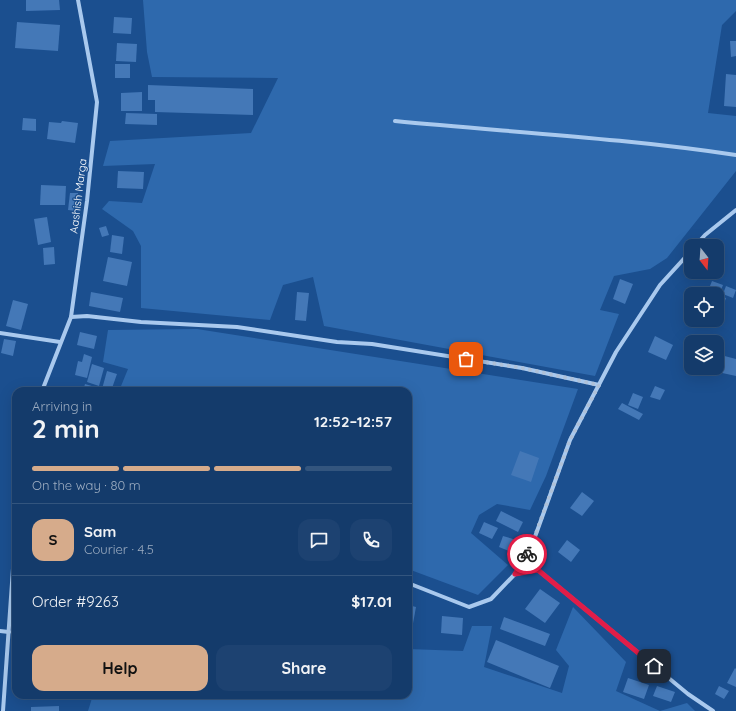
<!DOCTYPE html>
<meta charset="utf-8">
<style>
body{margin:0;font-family:Quicksand,sans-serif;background:#1d4271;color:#f1f3f6;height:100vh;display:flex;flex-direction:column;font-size:15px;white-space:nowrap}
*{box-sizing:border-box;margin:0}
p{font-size:13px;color:#9dadc1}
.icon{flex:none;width:22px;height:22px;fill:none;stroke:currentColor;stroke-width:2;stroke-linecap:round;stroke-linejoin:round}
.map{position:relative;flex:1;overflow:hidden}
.sheet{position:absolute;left:12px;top:387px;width:400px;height:312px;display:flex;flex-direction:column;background:#143b6b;border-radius:12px;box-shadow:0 4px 16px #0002,0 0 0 1px #33557e}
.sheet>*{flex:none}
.needle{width:26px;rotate:163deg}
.fabs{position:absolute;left:684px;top:239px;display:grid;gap:8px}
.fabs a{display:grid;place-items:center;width:40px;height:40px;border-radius:8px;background:#143b6b;box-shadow:0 4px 16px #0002,0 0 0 1px #33557e;font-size:20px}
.pin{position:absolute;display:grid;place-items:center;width:34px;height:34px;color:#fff;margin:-17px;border-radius:8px;box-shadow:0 2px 6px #0006}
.courier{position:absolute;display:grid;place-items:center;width:40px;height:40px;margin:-20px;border:3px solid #e11d48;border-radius:50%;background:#fff;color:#222;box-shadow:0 1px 5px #0007}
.head em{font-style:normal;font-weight:700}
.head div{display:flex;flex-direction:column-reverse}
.head{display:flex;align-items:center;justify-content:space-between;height:68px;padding:0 20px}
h1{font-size:26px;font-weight:700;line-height:30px}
.bar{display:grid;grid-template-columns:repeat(4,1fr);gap:6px 4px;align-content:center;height:48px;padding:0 20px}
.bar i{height:5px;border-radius:3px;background:#33557e}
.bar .active{background:#d6ab8b}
.bar p{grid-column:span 4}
.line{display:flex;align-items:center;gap:10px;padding:0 20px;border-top:1px solid #33557e}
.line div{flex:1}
.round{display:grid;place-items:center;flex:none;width:42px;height:42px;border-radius:12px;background:#1d4271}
.primary-button{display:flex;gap:8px;margin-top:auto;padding:8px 20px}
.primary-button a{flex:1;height:46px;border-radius:12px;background:#d6ab8b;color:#111;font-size:16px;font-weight:700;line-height:46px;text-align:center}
.primary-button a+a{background:#1d4271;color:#f1f3f6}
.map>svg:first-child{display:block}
.green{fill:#2e69ad}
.building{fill:#4478b7}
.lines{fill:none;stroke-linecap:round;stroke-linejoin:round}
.minor{stroke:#a9c9ee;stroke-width:4}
.done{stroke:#afc1d8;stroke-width:4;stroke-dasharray:0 7.2}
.route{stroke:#e11d48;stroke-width:5}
.labels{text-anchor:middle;stroke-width:3;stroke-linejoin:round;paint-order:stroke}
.street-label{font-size:11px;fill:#fff;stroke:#1b4f8f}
</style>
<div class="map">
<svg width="736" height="711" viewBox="0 0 736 711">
<rect width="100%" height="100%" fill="#1b4f8f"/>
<!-- green -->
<g class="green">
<path d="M143,0H736V11L722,25L708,113L736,116V171L667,258L650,269L614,276L600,310L619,314L595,376L324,326L313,277L283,285L270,320L141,308V246L133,231L102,209L109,201L142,203L155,164L103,166L110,141L251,133L278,78L152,77L147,52Z"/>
<path d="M197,329L578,389L546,476L530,510L497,504L479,515L471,533L508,565L478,595L408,569V391H119L128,369L103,362L108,330Z"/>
<path d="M573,607L626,662L616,691L660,711L687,703L695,711H88L93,695H408V649L463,651L472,626H492L484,667L562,693L569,666L556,650Z"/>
</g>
<!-- building -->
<g class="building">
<path d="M26,0H59L60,10L26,11Z"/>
<path d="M114,17L132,18L131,34L113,33Z"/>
<path d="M17,22L60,25L58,51L15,48Z"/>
<path d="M730,41H736V56L731,57Z"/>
<path d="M117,43L137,44L136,62L116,61Z"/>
<rect x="115" y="64" width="15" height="14"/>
<path d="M726,74L736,75V107L724,106Z"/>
<path d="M148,85L253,89V115L155,112V100H148Z"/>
<path d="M142,92V111H121V93Z"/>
<path d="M126,113L157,114V125L125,124Z"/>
<path d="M23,118L36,119V131L22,130Z"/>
<path d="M62,121L78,123L75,143L47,139L49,122L61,123Z"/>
<path d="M118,171L144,172L143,189L117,188Z"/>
<path d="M41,185L66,186L65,205H40Z"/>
<path d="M70,193H78L77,211L68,210Z"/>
<path d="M47,217L51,242L38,245L34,219Z"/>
<path d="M106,226L109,235L102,237L99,228Z"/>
<path d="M112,235L124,237L122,254L110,252Z"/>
<path d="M54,247L55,264L44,265L43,248Z"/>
<path d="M108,257L132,262L127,286L103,281Z"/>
<path d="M717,257L723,262L717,271Z"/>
<path d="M620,279L633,284L625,304L613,299Z"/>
<path d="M712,281L723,285L721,290L710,286Z"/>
<path d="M726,286L736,290L733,298L723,294Z"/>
<path d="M697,289L707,294H694Z"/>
<path d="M91,292L123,298L120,312L89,306Z"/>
<path d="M297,292L309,293L306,321L295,320Z"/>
<path d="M717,295L726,298L722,309L717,307Z"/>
<path d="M691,299V312L686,310Z"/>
<path d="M13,300L28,304L21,330L6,326Z"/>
<path d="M80,332L97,336L94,349L77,345Z"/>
<path d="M655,336L673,345L666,360L648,352Z"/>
<path d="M4,339L16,341L13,356L1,353Z"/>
<path d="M84,354L92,357L87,378L75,375L78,361L82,362Z"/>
<path d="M717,354L736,359V376L704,369L717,368Z"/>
<path d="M92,364L104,368L99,386L87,382Z"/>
<path d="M107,371L117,374L111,391H83L85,384L102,389Z"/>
<path d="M655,386L665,390L660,400L650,397Z"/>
<path d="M633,393L643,397L638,409L628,405Z"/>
<path d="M622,403L643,414L639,420L618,409Z"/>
<path d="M520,451L539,458L531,482L511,475Z"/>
<path d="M582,492L594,501L582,516L570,508Z"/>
<path d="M501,511L523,522L518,532L496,521Z"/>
<path d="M484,522L498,528L492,539L479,533Z"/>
<path d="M503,536L513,539L509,551L499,547Z"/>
<path d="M567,540L580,550L571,562L558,552Z"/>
<path d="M540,589L560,603L545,623L525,609Z"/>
<path d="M408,605L416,607L412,629L408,628Z"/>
<path d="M442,616L463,618L462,635L441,633Z"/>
<path d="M504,617L550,634L545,646L500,629Z"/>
<path d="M496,640L559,666L550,688L487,662Z"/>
<path d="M644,665L652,668L648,680L640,677Z"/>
<path d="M735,668L736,669V687L727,683Z"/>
<path d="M628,678L649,685L644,699L623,692Z"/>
<path d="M657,686L675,692L671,702L653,696Z"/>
<path d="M719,686L729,691L724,699L715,694Z"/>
<path d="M59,706V711H31V707Z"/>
</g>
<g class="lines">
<!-- minor -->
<g class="minor">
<path d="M395,121C508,132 623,138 736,155"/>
<path d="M695,246L705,235L736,210"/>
<path d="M71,317L87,316L141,322L237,327L337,342L372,344L522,368L599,385"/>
<path d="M0,333L60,342"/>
<path d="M42,391L71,317L87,201L97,102L78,0"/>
<path d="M515,574L532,545L570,440L616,352L660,285L691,251"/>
<path d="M408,583L469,607L491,599L515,574L538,570L688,694L713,711"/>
<path d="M0,631L9,632"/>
<path d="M3,711L16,526"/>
</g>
</g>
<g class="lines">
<!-- done -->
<path class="done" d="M466,359L522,368L599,385L570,440L532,544L527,554"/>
<!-- route -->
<path class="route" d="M527,554L515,574L538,570L654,666"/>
</g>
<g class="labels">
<!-- street labels -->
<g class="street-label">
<text transform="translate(78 196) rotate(-83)" y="4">Aashish Marga</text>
</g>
</g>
</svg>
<div class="fabs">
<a><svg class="needle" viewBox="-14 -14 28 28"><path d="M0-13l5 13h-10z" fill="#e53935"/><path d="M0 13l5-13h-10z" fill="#9dadc1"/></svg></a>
<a><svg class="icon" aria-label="locate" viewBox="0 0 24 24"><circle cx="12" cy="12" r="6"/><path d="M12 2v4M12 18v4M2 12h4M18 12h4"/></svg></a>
<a><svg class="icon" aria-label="layers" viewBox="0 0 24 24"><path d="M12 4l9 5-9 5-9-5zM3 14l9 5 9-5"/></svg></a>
</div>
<div class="pin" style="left:466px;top:359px;background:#ea580c"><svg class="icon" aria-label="bag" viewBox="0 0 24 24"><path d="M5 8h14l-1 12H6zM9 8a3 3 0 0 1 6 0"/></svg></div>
<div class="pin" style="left:654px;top:666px;background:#1f2937"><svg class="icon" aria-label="home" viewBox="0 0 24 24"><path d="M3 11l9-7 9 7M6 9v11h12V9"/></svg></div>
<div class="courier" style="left:527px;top:554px"><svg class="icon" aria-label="bike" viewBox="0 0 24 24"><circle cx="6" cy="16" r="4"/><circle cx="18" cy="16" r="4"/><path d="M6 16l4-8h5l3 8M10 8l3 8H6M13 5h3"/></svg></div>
<section class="sheet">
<div class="head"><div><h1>2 min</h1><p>Arriving in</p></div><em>12:52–12:57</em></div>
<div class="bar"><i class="active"></i><i class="active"></i><i class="active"></i><i></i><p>On the way · 80 m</p></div>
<div class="line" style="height:72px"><b class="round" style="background:#d6ab8b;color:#111">S</b><div><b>Sam</b><p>Courier · 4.5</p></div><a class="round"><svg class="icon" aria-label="chat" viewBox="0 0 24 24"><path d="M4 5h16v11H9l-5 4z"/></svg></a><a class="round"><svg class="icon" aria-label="phone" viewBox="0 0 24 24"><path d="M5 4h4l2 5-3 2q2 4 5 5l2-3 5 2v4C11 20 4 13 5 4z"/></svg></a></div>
<div class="line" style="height:52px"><div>Order #9263</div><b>$17.01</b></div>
<div class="primary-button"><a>Help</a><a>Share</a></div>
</section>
</div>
